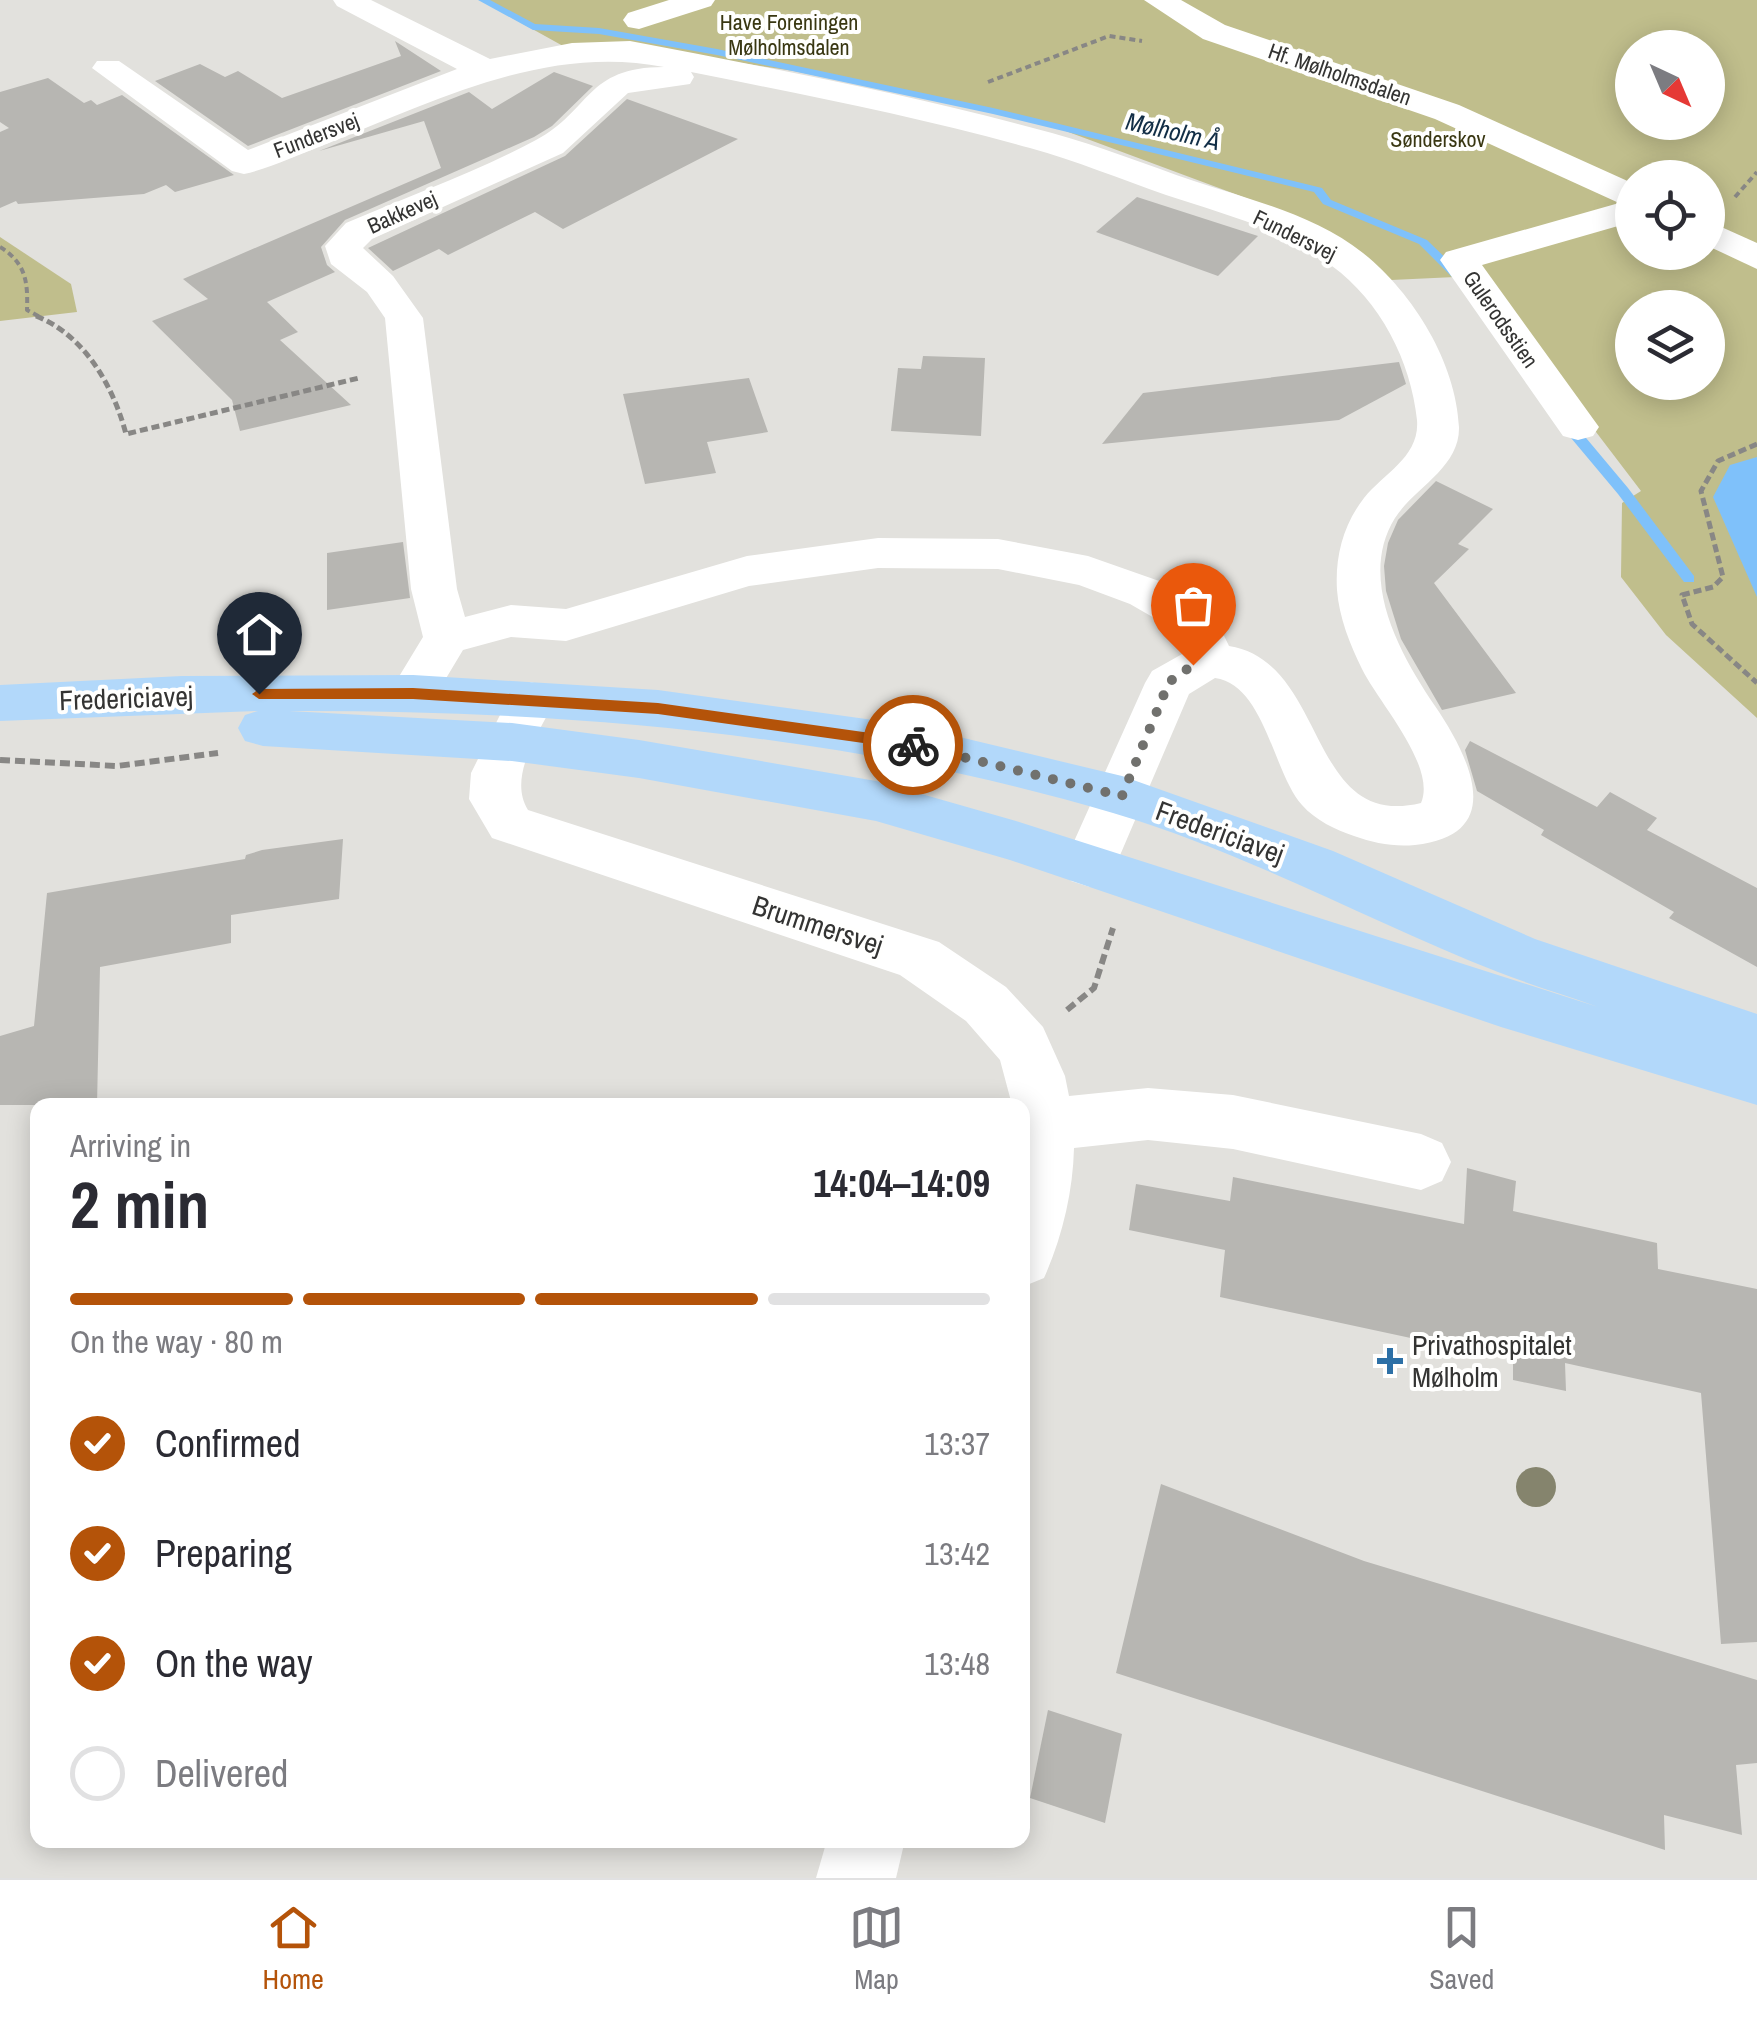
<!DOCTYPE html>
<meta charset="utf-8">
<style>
body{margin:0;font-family:"Archivo Narrow",sans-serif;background:#f2f2f3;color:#2b2b33;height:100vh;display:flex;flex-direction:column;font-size:38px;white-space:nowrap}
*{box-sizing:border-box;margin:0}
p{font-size:32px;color:#7c7c81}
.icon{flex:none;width:55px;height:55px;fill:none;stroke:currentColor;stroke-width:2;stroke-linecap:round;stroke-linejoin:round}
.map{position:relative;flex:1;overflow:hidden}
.drawer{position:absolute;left:30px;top:1098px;width:1000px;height:750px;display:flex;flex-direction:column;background:#fff;border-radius:20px;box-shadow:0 5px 25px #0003}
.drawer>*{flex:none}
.needle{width:65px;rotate:136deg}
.fabs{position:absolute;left:1615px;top:30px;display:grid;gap:20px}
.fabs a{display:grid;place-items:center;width:110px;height:110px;border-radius:50%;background:#fff;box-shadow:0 5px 25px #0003;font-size:50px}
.pin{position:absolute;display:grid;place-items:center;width:85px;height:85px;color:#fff;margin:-102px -42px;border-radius:50% 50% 50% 0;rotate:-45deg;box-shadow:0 0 10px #0007}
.pin .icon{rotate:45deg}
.courier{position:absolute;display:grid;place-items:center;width:100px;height:100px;margin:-50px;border:8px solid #b45309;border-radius:50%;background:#fff;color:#222;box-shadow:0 2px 12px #0007}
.headline em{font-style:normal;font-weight:700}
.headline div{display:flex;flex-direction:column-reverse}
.headline{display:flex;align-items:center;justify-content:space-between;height:170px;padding:0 40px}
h1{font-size:65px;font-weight:700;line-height:75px}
.bar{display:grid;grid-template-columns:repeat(4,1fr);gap:15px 10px;align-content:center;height:120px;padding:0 40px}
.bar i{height:12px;border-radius:8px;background:#e1e1e2}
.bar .current{background:#b45309}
.bar p{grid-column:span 4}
ol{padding:0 40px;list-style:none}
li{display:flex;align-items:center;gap:30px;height:110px}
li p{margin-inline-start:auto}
li .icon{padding:10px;border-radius:50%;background:#b45309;color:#fff;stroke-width:4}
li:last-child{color:#7c7c81}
li i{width:55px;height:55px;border:5px solid #e1e1e2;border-radius:50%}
.tabs{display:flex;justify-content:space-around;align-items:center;height:140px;border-top:2px solid #e1e1e2;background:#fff;font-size:28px;color:#7c7c81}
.tabs a{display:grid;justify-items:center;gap:5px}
.tabs .current{color:#b45309}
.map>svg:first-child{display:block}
.green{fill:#c0be8c;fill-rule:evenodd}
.water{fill:#7fc1fa}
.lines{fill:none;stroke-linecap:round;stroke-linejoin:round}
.stream{fill:#7fc1fa;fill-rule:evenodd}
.building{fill:#b7b6b2}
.path-far2{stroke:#888785;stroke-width:4;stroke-dasharray:6 4;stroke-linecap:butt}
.path-far1{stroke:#888785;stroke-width:5;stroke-dasharray:8 4;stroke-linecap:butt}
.path{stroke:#888785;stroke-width:6;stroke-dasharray:10 5;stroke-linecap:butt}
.minor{fill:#fff;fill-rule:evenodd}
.major{fill:#b2d8fa;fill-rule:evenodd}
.tree{fill:#85846d}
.route{fill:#b45309}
.done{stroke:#71716e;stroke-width:10;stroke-dasharray:0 18}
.poi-dot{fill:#2d70a6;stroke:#fffffe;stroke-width:4}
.labels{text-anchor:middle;stroke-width:8;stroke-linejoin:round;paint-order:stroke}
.far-park-label{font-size:22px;fill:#393712;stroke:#fffffe}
.far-street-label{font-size:22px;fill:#343433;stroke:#fffffe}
.far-water-label{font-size:25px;font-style:italic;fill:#122e46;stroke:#fffffe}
.street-label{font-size:28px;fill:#343433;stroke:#fffffe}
.poi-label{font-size:28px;fill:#343433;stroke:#fffffe;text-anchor:start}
</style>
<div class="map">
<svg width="1757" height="1878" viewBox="0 0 1757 1878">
<rect width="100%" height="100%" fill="#e2e1dd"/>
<!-- green -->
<g class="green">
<path d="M480,0H1757V718L1666,635L1621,577L1622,503L1641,491L1477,276L1391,280L1289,214L1063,130L993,111L794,71L622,45L563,46ZM1632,48H1708V122H1632ZM1632,178H1708V252H1632ZM1632,308H1708V382H1632Z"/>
<path d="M0,237L71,284L77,312L0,321Z"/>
</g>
<!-- water -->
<path class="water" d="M1757,457V597L1713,497L1730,465Z"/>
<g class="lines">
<!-- stream -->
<g class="stream">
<path d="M478,0H490L535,24L599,28L717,49L993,108L1322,188L1331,200L1427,240L1462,274L1452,277L1419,244L1323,204L1314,192L993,114L717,55L599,34L533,30Z"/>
<path d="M1566,419L1571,420L1628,488L1694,576V582H1684L1618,494L1561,426L1559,423Z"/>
</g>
</g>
<!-- building -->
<g class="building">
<path d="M395,41L441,71L248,146L155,81L200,64L225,77L238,71L282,98L401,56Z"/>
<path d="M554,72L593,86L552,126L534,137L345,220L321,247L327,265L335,272L267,302L298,332L280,340L351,405L240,431L232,400L152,321L208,299L183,279L441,168L424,121L319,151L469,92L492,109Z"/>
<path d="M48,78L84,103L91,100L97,105L122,95L234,175L175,192L166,185L144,194L18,204L16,201L0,208V132L9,128L0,122V92Z"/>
<path d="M627,99L738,139L563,229L535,212L448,255L439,249L393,271L368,248L565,156Z"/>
<path d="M1137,197L1258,236L1218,276L1096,232Z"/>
<path d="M923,356L985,358L981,436L891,431L898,368L921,369Z"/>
<path d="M1399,362L1406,384L1339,420L1102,444L1143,393Z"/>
<path d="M749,378L768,432L707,442L716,473L645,484L623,394Z"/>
<path d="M1436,481L1493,509L1458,544L1469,549L1434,583L1516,693L1442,710L1401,639L1386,591L1384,566L1388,543L1398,520Z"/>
<path d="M403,542L410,598L327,610V553Z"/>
<path d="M1470,741L1597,807L1610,792L1657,818L1647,830L1757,888V967L1669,918L1674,912L1541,835L1544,830L1477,791L1465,750Z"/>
<path d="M343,839L339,899L231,915V943L100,967L97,1105H0V1036L34,1026L47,893L245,859L246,855L262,850Z"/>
<path d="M1467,1168L1516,1181L1513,1211L1657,1243L1658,1269L1757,1289V1642L1721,1644L1701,1393L1565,1363L1566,1391L1513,1380V1360L1220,1297L1225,1250L1129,1230L1136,1184L1230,1201L1233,1177L1464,1224Z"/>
<path d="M1161,1484L1364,1561L1757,1680V1763L1736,1765L1742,1835L1664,1815L1665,1850L1116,1673Z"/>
<path d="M1048,1710L1122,1734L1105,1823L1030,1798Z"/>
</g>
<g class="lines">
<!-- path-far2 -->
<g class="path-far2">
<path d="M988,82L1109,36L1142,41"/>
<path d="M1735,197L1757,172"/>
<path d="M0,247C26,263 28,282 27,310L42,318"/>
</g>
<!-- path-far1 -->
<g class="path-far1">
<path d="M36,316C84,335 113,385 126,434L359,378"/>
<path d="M1757,444L1718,461L1701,491L1723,577L1713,587L1682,595L1692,624L1757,683"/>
</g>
<!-- path -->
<g class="path">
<path d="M0,760L117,766L218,753"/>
<path d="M1067,1010L1094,988L1113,928"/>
</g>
<!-- minor -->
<g class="minor">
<path d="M333,0H371L490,59L572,43L630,41C771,68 913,95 1052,133C1100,146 1147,165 1194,181C1251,200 1315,215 1363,253C1413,293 1456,362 1459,427C1460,468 1414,488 1395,518C1357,579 1401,656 1435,706C1469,756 1509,835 1415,845C1393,847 1374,843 1354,836C1336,830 1315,820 1302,805C1273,773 1265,685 1215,678L1189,694L1109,881L1090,887L1071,881L1063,866L1145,683L1152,671L1184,653L1175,630L1130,604L1079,585L998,569L878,568L749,586L566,641L511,637L463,650L430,705L413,711L396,705L389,693L423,637L411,589L385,318L367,292L331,264L325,246L346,223C409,196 476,172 536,140C591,111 585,67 664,67C544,44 433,102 324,145C297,155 271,168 244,174L232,171L92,68L97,61H119L248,150L457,69L337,6ZM691,72C805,95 919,117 1030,148C1076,161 1121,179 1166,195C1223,214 1284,229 1332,266C1380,301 1411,361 1417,420C1420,457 1384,473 1364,498C1343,525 1335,557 1337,590C1339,617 1350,645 1362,669C1378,702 1437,766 1421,803C1306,831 1329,662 1229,646L1211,609L1162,582L1088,556L998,539L878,538L747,556L566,609L511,605L465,617L457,589L423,318L393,276L363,248L372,239L563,153L628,93L690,84L694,77Z"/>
<path d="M669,0H715L711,6L639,29L628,27L623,20L628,13Z"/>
<path d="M1144,0H1181L1225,25L1459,105L1632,183V222L1482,265L1599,427L1593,436L1578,440L1563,436L1440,260L1446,252L1619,203L1435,119L1203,39Z"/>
<path d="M1708,221L1757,243V269L1708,246Z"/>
<path d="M531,682L548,687L555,700C540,732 507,776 528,810L939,942L1006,987L1043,1027L1065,1076L1069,1096L1148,1088L1233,1095L1421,1134L1442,1143L1451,1162L1442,1181L1421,1190L1233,1149L1148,1140L1074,1148C1073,1192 1062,1238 1044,1278L1022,1287V1105H1012L1000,1060L966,1021L900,975L492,838L469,799L471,773L514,687Z"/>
<path d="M827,1840H905L896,1878H816Z"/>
</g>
<!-- major -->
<path class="major" d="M413,675L658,690L909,725L1122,776L1333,851L1535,939L1757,1014V1105L1501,1027L1010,860L876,821L639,778L512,761L263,746L245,741L238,728L245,715L258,711L0,721V685L182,676ZM289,711C565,710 847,734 1113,813C1247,853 1369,921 1498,972C1531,985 1565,995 1598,1007L1016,821L876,781L639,740L512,723Z"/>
</g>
<!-- trees -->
<circle class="tree" cx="1536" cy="1487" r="20"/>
<!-- route -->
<path class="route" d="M413,688L658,703L913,739L920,745L913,750L658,714L413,699H259L252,694L259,689Z"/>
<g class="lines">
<!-- done -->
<path class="done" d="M913,745L1122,796L1169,682L1193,665"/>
</g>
<!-- markers -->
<path class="poi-dot" d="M1385 1346h10v10h10v10h-10v10h-10v-10h-10v-10h10z"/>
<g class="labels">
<!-- far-park labels -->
<g class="far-park-label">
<text x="789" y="30">Have Foreningen<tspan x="789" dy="25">Mølholmsdalen</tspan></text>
<text x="1438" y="147">Sønderskov</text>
</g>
<!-- far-street labels -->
<g class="far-street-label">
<text transform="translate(1340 74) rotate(19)" y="8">Hf. Mølholmsdalen</text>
<text transform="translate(316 135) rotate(-21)" y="8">Fundersvej</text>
<text transform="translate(402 212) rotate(-24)" y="8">Bakkevej</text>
<text transform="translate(1295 235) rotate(26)" y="8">Fundersvej</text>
<text transform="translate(1501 319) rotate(55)" y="8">Gulerodsstien</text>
</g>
<!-- far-water labels -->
<g class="far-water-label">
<text transform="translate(1173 131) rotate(13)" y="9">Mølholm Å</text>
</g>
<!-- street labels -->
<g class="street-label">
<text transform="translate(126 698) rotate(-2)" y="10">Fredericiavej</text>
<text transform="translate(1220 832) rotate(20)" y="10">Fredericiavej</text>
<text transform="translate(818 925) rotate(18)" y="10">Brummersvej</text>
</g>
<!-- poi labels -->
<g class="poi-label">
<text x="1412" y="1355">Privathospitalet<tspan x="1412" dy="32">Mølholm</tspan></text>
</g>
</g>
</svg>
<div class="fabs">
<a><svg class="needle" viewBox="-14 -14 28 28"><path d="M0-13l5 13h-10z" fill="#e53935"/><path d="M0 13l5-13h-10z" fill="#7c7c81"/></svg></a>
<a><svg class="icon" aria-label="locate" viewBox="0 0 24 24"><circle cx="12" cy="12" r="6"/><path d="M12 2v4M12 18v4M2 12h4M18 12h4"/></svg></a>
<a><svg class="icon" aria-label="layers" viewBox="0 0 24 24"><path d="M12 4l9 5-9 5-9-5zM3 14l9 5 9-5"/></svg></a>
</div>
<div class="pin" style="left:1193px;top:665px;background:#ea580c"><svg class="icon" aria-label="bag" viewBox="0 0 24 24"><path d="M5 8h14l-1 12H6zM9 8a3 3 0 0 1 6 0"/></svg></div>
<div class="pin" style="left:259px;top:694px;background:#1f2937"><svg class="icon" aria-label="home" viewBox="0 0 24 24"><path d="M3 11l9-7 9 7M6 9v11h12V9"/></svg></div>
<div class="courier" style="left:913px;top:745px"><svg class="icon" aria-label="bike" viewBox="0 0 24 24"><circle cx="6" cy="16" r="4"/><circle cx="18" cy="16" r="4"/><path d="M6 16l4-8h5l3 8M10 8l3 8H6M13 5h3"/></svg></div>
<section class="drawer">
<div class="headline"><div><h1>2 min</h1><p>Arriving in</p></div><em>14:04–14:09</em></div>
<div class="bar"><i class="current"></i><i class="current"></i><i class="current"></i><i></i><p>On the way · 80 m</p></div>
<ol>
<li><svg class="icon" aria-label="check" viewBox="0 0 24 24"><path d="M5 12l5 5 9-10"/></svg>Confirmed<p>13:37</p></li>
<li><svg class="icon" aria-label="check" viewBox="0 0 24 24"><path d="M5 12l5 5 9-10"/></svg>Preparing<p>13:42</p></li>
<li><svg class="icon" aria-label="check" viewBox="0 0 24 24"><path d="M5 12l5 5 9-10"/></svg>On the way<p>13:48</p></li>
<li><i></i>Delivered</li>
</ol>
</section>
</div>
<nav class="tabs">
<a class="current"><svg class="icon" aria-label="home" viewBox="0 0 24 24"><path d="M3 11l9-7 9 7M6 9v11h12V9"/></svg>Home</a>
<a><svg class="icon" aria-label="map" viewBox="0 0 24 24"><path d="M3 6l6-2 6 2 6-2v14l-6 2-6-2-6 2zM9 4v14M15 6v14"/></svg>Map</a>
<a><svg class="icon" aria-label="saved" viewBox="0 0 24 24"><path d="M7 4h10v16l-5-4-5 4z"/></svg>Saved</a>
</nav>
